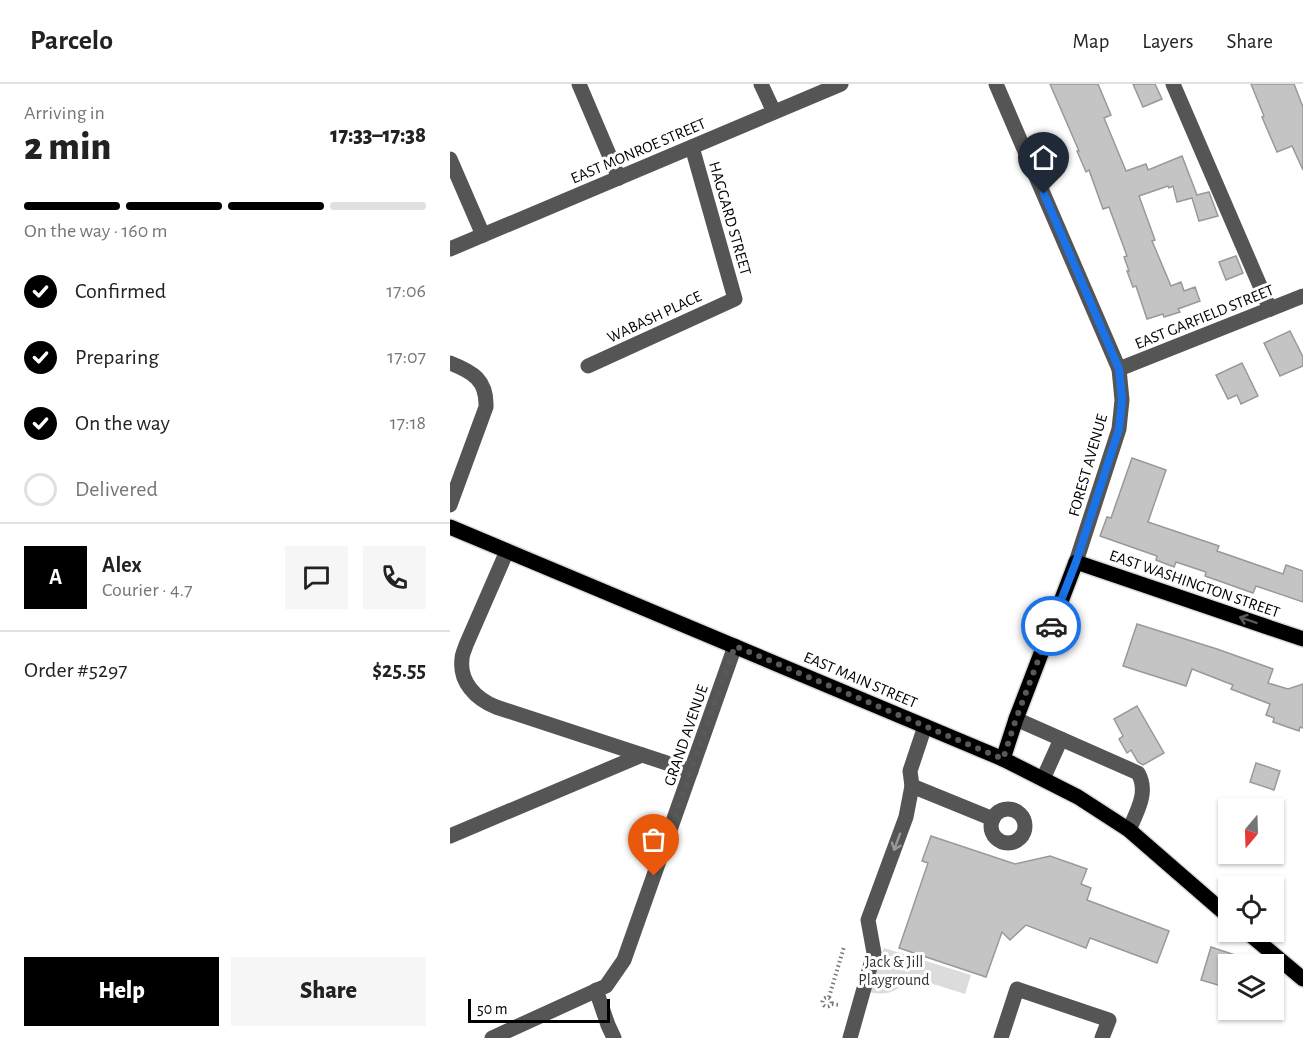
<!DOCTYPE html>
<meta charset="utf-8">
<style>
body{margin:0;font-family:"Alegreya Sans",sans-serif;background:#f6f6f6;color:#222;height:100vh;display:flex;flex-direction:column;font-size:22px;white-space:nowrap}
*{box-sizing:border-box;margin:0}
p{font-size:20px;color:#767676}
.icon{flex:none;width:33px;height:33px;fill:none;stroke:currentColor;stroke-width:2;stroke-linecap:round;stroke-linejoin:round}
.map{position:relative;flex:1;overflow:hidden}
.panel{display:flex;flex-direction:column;background:#fff;width:450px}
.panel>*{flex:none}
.needle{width:39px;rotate:199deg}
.buttons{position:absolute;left:768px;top:714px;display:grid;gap:12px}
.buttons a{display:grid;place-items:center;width:66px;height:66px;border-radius:0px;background:#fff;box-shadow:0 2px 4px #0004;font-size:30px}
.scale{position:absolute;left:18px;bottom:15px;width:142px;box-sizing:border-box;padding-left:6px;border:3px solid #000;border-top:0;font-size:16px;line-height:21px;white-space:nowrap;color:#000;-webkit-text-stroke:4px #fff;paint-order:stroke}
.pin{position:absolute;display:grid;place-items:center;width:51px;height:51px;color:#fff;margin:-62px -26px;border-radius:50% 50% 50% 0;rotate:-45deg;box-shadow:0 0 6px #0007}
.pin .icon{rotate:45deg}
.courier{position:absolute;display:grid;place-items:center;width:60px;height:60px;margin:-30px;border:4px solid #1a73e8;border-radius:50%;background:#fff;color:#222;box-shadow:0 2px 8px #0007}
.headline em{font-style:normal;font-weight:800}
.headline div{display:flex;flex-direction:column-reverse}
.headline{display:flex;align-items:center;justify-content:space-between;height:102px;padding:0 24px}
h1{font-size:39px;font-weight:800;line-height:45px}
.bar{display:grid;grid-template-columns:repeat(4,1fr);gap:9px 6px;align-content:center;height:72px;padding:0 24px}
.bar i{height:8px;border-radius:4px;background:#e0e0e0}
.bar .selected{background:#000}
.bar p{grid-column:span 4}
.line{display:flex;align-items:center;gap:15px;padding:0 24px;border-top:2px solid #e0e0e0}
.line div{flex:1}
.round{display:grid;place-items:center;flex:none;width:63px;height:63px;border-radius:0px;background:#f6f6f6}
ol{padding:0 24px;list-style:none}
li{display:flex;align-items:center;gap:18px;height:66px}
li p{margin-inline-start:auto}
li .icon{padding:6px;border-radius:50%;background:#000;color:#fff;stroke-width:4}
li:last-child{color:#767676}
li i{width:33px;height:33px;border:3px solid #e0e0e0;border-radius:50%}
.action{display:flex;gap:12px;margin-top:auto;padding:12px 24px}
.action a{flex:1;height:69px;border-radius:0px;background:#000;color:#fff;font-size:24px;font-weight:800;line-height:69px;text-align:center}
.action a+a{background:#f6f6f6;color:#222}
header{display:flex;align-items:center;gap:36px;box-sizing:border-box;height:84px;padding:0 30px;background:#fff;border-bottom:2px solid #e0e0e0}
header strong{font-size:28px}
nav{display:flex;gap:33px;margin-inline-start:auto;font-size:21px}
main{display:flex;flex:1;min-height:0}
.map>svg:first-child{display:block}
.green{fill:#dcdcdc}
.building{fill:#c4c4c4;stroke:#999;stroke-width:1.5}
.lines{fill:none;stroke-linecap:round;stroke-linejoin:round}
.major-casing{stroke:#dbdbdb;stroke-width:18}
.path{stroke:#777;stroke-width:4;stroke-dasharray:1.5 3;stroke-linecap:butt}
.minor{stroke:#555;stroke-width:15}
.major{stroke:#000;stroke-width:15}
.oneway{stroke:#595959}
.oneway2{stroke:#999}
.done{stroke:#595959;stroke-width:6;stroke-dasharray:0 10.8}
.route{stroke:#1a73e8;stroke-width:8}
.labels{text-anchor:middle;stroke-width:6;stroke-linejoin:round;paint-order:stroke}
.street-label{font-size:16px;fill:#000;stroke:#fff}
.park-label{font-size:16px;fill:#333;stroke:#fff}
</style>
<header>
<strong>Parcelo</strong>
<nav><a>Map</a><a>Layers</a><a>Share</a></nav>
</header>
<main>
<section class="panel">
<div class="headline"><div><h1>2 min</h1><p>Arriving in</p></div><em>17:33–17:38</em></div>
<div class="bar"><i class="selected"></i><i class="selected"></i><i class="selected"></i><i></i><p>On the way · 160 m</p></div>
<ol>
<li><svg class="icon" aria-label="check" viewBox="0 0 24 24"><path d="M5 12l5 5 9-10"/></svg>Confirmed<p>17:06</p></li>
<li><svg class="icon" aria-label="check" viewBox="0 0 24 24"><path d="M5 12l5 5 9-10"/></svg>Preparing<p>17:07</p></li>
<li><svg class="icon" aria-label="check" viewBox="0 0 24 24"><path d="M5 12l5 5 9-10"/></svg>On the way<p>17:18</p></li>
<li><i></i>Delivered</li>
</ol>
<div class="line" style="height:108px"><b class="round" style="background:#000;color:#fff">A</b><div><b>Alex</b><p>Courier · 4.7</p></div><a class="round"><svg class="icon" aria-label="chat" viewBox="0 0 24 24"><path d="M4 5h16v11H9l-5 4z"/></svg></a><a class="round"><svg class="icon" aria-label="phone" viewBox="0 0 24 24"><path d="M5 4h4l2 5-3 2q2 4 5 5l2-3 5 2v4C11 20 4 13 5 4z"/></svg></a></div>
<div class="line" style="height:78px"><div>Order #5297</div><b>$25.55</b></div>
<div class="action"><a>Help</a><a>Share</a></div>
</section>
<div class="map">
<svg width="853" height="954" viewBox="0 0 853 954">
<rect width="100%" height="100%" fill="#fff"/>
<!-- green -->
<path class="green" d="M434,864L521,891L515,910L461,893C450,906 437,913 420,908Z"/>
<!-- building -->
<g class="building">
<path d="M600,0H648L661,31L654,34L676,87L696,80L698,86L732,72L747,111L759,108L768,132L749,137L742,114L727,118L723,102L719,104L718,102L689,112L705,156L702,157L721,202L731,198L734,207L745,203L750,217L728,225L730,228L714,233L713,230L697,235L686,202L683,203L677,187H679L674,173L677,172L659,123L653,125L639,86L636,88L627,67H629Z"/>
<path d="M683,0H705L712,15L693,23Z"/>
<path d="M801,0H844L853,23V86L842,62L827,68L812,33L814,32Z"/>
<path d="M786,172L793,189L776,196L769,178Z"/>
<path d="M840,247L853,273V282L830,292L814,259Z"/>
<path d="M792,279L808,312L791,320L787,311L778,315L766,291Z"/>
<path d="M682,374L716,386L698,438L769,462L767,467L833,490L836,481L853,487V518L806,502L803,509L755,492L756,488L726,478L724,483L706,476L707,472L650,452L657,433L661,434Z"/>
<path d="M687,540L767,565L823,585L818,599L838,605L853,600V644L850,643L849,647L823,638L824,634L816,631L820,620L781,605L783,601L742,585L736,602L673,582Z"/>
<path d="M687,622L714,669L693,681L688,678L681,666L677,669L669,655L673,652L664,635Z"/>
<path d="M806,679L830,687L824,706L800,698Z"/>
<path d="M481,752L565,780L600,772L637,785L631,800L641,804L637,816L719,847L707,879L640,854L636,864L576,841L560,856L552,848L536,893L449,864L478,779L472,777Z"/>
<path d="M761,863L785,871L782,880H778V892L775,903L751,896Z"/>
</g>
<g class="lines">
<defs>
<g id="major">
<path d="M0,443L553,675L628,713L679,746L778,832"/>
<path d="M553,675L566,635L626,478L853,555"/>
<path d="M797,848L853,895"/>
</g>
</defs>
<!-- major casing -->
<use href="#major" class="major-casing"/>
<!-- path -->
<g class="path">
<path d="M379,913L394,863"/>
<circle cx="377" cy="918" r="4.5"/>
<path d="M382,920L389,921"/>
</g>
<!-- minor -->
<g class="minor">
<path d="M129,0L169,94"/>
<path d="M311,0L324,28"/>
<path d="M546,0L669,285L672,316L669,345L626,478"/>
<path d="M723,0L820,225"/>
<path d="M0,75L33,151"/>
<path d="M0,165L391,0"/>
<path d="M0,279C23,288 37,296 36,323L0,421"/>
<path d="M138,282L285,215L242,63"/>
<path d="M669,285L853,212"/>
<path d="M57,467L16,561C15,565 12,570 12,575C9,598 26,615 46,623L241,687"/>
<path d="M566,635L688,689C699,708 687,727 679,746"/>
<path d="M475,642L460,687L462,702L543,735"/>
<path d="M593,695L611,655"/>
<circle cx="558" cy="742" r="17"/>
<path d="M0,752L192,671"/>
<path d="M146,906L158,941L164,954"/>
<path d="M42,954L156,902L174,876L285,562"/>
<path d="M400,954L424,869L418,836L456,733L462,702"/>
<path d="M551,954L567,905L659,936L652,954"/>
</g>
<!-- major -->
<use href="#major" class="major"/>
</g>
<!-- one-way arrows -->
<defs><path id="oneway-shaft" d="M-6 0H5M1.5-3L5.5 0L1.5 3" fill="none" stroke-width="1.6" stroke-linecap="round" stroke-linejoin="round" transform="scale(1.5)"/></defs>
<use class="oneway" href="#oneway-shaft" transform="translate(798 536) rotate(-161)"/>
<use class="oneway2" href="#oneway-shaft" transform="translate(447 758) rotate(110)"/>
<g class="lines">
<!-- done -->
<path class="done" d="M204,792L285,562L553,675L566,635L601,542"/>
<!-- route -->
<path class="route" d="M594,110L669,285L672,316L669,345L626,478L601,542"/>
</g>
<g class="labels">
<!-- street labels -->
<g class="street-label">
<text transform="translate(188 66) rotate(-23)" y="6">EAST MONROE STREET</text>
<text transform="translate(281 134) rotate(74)" y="6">HAGGARD STREET</text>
<text transform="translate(204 232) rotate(-25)" y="6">WABASH PLACE</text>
<text transform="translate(754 232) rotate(-22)" y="6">EAST GARFIELD STREET</text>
<text transform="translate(637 381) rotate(-74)" y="6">FOREST AVENUE</text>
<text transform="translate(745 499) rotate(19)" y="6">EAST WASHINGTON STREET</text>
<text transform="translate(411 595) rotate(23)" y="6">EAST MAIN STREET</text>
<text transform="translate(235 651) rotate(-71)" y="6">GRAND AVENUE</text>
</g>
<!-- park labels -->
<g class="park-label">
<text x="444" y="883">Jack &amp; Jill<tspan x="444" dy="18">Playground</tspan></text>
</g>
</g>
</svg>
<div class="buttons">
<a><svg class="needle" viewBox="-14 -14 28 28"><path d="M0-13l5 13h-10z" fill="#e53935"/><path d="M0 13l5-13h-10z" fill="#767676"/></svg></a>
<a><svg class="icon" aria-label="locate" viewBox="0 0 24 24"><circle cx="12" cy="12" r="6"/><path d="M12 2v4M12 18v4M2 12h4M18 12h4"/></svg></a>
<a><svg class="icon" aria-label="layers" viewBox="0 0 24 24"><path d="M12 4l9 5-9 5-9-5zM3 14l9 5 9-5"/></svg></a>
</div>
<div class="scale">50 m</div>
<div class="pin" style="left:204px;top:792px;background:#ea580c"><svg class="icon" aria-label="bag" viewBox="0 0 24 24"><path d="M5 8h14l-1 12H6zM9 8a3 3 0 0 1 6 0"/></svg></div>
<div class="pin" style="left:594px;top:110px;background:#1f2937"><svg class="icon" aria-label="home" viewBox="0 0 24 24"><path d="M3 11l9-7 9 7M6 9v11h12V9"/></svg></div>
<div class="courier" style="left:601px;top:542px"><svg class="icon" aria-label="car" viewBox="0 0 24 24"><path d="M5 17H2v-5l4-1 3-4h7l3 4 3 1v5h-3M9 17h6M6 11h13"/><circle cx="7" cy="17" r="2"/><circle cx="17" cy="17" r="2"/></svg></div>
</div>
</main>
